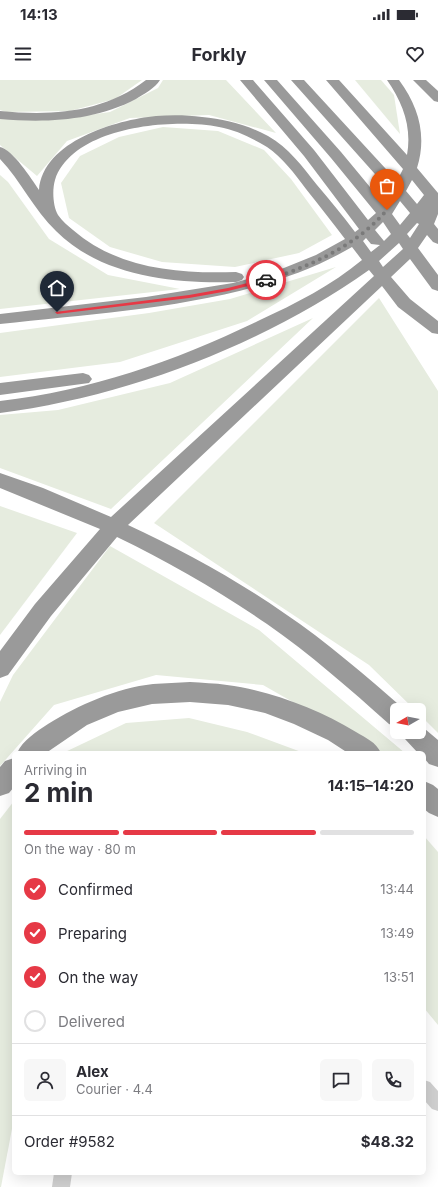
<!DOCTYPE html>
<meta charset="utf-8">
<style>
body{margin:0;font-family:Inter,sans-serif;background:#f7f7f7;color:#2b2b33;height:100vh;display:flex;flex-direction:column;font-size:15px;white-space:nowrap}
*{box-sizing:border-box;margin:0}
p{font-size:13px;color:#7c7c81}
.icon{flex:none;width:22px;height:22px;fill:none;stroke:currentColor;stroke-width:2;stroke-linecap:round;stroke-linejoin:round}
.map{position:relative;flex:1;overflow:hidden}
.side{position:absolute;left:12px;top:671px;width:414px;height:424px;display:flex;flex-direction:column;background:#fff;border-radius:6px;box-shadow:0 4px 16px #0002}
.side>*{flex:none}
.needle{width:26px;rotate:261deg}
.buttons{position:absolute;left:390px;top:623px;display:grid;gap:8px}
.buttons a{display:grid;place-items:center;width:36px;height:36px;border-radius:6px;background:#fff;box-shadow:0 4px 16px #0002;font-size:20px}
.pin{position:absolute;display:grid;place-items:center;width:34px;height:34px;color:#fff;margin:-41px -17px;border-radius:50% 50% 50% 0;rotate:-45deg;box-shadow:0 0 4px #0007}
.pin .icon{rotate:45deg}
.courier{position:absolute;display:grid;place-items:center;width:40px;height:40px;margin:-20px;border:3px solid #e63946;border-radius:50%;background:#fff;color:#222;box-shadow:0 1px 5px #0007}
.headline em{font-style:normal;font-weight:700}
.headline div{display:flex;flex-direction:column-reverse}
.headline{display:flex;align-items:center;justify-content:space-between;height:68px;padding:0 12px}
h1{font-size:26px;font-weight:700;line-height:30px}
.bar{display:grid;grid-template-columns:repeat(4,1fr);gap:6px 4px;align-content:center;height:48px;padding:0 12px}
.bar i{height:5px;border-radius:3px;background:#e1e1e2}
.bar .selected{background:#e63946}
.bar p{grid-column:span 4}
.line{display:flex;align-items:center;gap:10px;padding:0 12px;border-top:1px solid #e1e1e2}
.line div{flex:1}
.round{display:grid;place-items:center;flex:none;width:42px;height:42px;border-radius:6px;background:#f7f7f7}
ol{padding:0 12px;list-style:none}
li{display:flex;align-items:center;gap:12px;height:44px}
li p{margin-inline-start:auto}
li .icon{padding:4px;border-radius:50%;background:#e63946;color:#fff;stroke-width:4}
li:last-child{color:#7c7c81}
li i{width:22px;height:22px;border:2px solid #e1e1e2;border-radius:50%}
.status{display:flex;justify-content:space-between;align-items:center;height:28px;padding:0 20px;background:#fff;direction:ltr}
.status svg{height:11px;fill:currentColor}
header{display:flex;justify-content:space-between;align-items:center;height:52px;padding:0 12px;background:#fff;font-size:18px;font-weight:700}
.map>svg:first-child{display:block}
.green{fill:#e6ecdf}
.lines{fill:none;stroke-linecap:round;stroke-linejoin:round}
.lane{fill:#d0d0d0;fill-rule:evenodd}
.highway{fill:#9a9a9a;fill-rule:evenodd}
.route{fill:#e63946}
.done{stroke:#7a7a7a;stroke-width:4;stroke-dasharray:0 7.2}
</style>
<div class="status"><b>14:13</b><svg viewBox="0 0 49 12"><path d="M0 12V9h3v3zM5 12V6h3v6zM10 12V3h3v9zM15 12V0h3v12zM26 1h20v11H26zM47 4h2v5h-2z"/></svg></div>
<header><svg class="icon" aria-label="menu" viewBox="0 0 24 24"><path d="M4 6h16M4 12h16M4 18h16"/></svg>Forkly<svg class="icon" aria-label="heart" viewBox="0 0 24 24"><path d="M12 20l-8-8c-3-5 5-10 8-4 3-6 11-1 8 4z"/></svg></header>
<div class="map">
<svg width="438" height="1107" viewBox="0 0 438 1107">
<rect width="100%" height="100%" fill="#fff"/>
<!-- green -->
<g class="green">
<path d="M0,0H142L115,19L70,31L6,32L0,30Z"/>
<path d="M163,0H226L276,53L209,35L130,38L67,61L37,96L0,65V39L53,40L110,32L158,8Z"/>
<path d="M355,0H381L394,15L400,54Z"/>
<path d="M163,47L218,51L264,70L291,99L332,155L299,173L235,187L162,182L110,167L69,138L61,103L80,76L119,57Z"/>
<path d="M0,95L8,102L49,159L108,195L180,209L0,229Z"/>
<path d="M336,187L247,241L120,282L0,297V253L149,233L230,219Z"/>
<path d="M379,218L438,311V653L419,634V630H415L369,585L154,443Z"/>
<path d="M313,238L111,429L0,388V335L58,330L170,303Z"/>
<path d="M0,426L77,453L0,555Z"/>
<path d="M110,466L259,550L405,673H382L263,605L156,595L54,625L0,686V622L13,595Z"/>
<path d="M189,638L247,652L304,673H63L126,643Z"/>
<path d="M14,721V1038L1,1107H0V739Z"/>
<path d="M424,756L438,772V945L424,928Z"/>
</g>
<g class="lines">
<!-- lane -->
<g class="lane">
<path d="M424,1000L430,1002L438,1011V1031L432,1029L424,1020Z"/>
<path d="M54,1093H72L70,1107H52Z"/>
</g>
<!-- highway -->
<g class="highway">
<path d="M146,0H160C155,8 144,14 136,19C94,41 46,43 0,39V31C52,36 103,33 146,0Z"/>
<path d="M240,0H253L314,70L368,140L376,133L331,78L264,0H277L341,72L384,124L391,112L291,0H304L397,101L403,89L326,0H339L407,75C412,47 403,23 387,0H399C419,27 427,56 417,88L438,113V134L434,144L438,149V164L433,162L427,155L418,168L438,195V211L432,209L410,179L391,197L410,219L438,241V254L432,253L398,227L382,206L128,445C182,470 235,499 284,533C327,562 366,596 405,630H397V647L389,644C350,609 310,574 267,544C219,511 169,482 117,457L51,536L8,595L0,598V571L35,524L100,449L0,408V393L43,408L111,437L374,196L369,190C265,264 127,317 0,333V321C93,310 175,281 260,240C295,224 332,205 362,180L352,167C252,226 113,231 0,244V234L146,217L233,203L274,192L316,175L345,159C332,142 319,125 306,109C294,93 283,78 267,67C252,58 236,50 219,47C173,38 73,46 55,100C52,110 53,127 58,135C62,141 68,146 73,150C118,189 179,194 236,192L242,194L244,197L242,200L236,202C175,204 102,197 56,151C34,130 21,101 0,79V67C13,70 31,98 39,110C43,61 116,40 156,36C171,35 187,35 202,37C225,39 248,45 268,56C289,68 302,86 317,105C330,120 343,136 355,152L359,149L304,76ZM412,100L424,115L417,124L406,111ZM400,121L410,133L400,145L392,134ZM383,142L391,154L383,162L384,161L375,150ZM417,143L419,144L410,158L407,154ZM366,158L371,164L380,165L371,172L363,161ZM399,163L403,169L383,187L379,181Z"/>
<path d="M413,0H426L438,11V22L434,21Z"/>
<path d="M83,293L89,295L92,299L89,303L0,315V303Z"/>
<path d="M190,602C202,603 215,603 227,605C271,611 318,629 356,652C366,658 376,662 381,673H348L328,660L294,644L265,633L228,625L190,622L152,624L118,632L87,645L46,673H17C23,660 36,652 48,644C79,625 116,608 153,604C165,603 178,603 190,602Z"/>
<path d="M419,644L438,660V687L429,684L424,678V673H418L405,659L401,652H419Z"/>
<path d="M14,678V707L9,713L0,716V687L5,681Z"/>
<path d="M424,701L433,705L438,709V737L429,733L424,729Z"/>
</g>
</g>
<!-- route -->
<path class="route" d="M266,198L268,201L228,211L189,218L57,234L55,232L189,215L228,208Z"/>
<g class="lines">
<!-- done -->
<path class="done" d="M266,200C311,186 356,166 387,130"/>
</g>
</svg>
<div class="buttons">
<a><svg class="needle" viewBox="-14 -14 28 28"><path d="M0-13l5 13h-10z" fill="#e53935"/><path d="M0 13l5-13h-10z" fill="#7c7c81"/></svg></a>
</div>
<div class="pin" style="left:387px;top:130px;background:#ea580c"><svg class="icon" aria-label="bag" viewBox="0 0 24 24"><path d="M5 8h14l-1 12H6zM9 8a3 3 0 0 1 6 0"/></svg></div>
<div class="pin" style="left:57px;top:232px;background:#1f2937"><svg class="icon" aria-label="home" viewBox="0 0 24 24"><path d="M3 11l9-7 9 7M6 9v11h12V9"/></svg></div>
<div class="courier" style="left:266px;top:200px"><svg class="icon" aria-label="car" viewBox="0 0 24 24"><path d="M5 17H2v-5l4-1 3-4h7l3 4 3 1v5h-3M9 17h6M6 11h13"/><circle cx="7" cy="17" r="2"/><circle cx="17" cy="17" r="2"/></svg></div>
<section class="side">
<div class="headline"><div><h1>2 min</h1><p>Arriving in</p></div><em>14:15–14:20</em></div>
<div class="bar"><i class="selected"></i><i class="selected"></i><i class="selected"></i><i></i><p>On the way · 80 m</p></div>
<ol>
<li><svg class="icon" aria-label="check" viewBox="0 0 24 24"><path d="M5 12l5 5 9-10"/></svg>Confirmed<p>13:44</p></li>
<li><svg class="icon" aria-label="check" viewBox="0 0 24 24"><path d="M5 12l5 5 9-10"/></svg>Preparing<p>13:49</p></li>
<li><svg class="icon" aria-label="check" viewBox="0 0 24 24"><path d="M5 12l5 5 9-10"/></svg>On the way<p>13:51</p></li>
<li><i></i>Delivered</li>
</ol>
<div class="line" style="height:72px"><a class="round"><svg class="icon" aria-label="person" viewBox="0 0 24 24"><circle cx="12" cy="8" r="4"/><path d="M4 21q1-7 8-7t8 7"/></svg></a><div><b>Alex</b><p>Courier · 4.4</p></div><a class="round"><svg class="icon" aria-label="chat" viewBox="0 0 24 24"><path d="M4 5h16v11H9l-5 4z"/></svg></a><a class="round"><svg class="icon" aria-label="phone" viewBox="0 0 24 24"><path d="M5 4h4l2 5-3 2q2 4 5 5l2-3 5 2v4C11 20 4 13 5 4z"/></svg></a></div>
<div class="line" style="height:52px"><div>Order #9582</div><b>$48.32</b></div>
</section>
</div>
